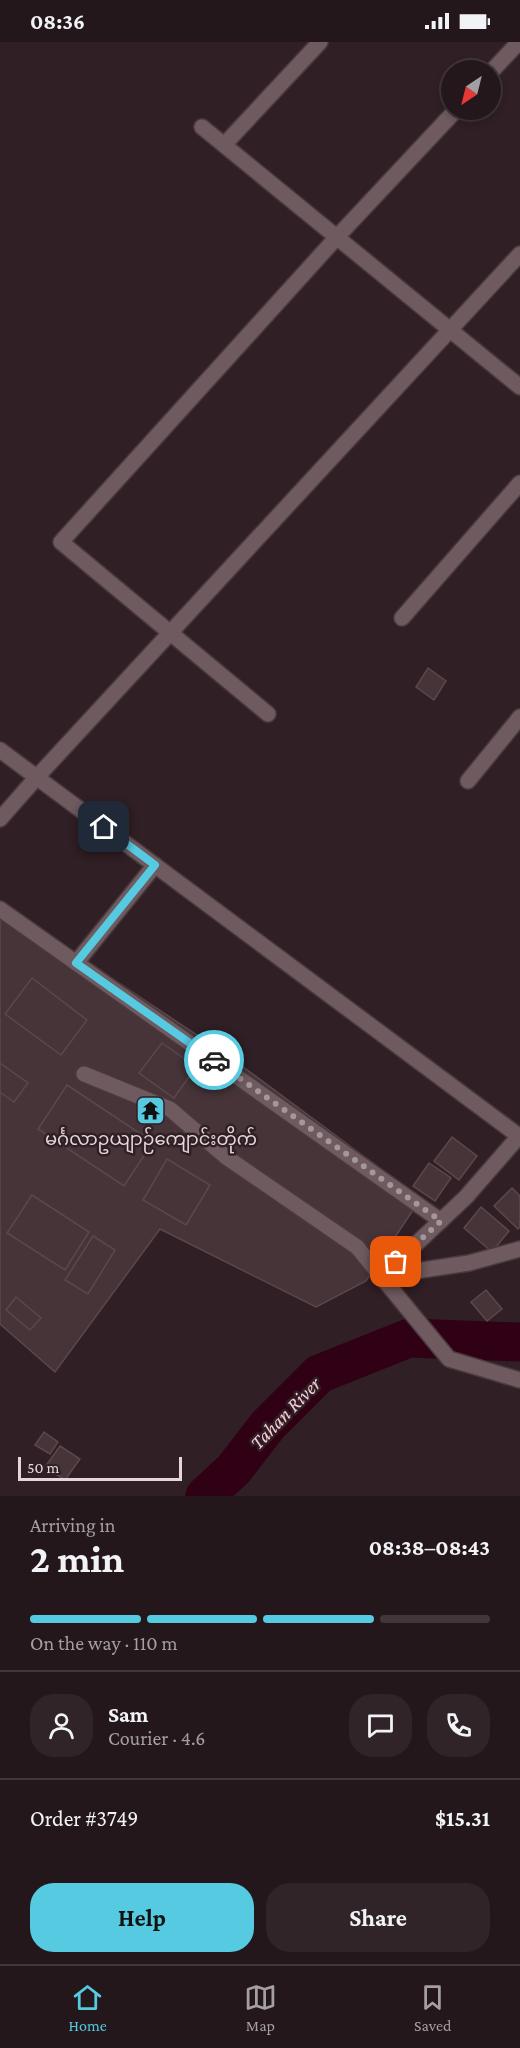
<!DOCTYPE html>
<meta charset="utf-8">
<style>
body{margin:0;font-family:"Crimson Pro","Noto Sans Myanmar",serif;background:#302428;color:#f1f3f6;height:100vh;display:flex;flex-direction:column;font-size:22px;white-space:nowrap}
*{box-sizing:border-box;margin:0}
p{font-size:20px;color:#a39fa3}
.icon{flex:none;width:33px;height:33px;fill:none;stroke:currentColor;stroke-width:2;stroke-linecap:round;stroke-linejoin:round}
.map{position:relative;height:1454px;overflow:hidden}
.drawer{display:flex;flex-direction:column;background:#24171b;flex:1}
.drawer>*{flex:none}
.needle{width:39px;rotate:215deg}
.controls{position:absolute;left:441px;top:18px;display:grid;gap:12px}
.controls a{display:grid;place-items:center;width:60px;height:60px;border-radius:50%;background:#24171b;box-shadow:0 3px 9px #0003,0 0 0 2px #41363a;font-size:30px}
.scale{position:absolute;left:18px;bottom:15px;width:164px;box-sizing:border-box;padding-left:6px;border:3px solid #e3d7da;border-top:0;font-size:16px;line-height:21px;white-space:nowrap;color:#e3d7da;-webkit-text-stroke:4px #301f24;paint-order:stroke}
.pin{position:absolute;display:grid;place-items:center;width:51px;height:51px;color:#fff;margin:-26px;border-radius:12px;box-shadow:0 3px 9px #0006}
.courier{position:absolute;display:grid;place-items:center;width:60px;height:60px;margin:-30px;border:4px solid #55cae0;border-radius:50%;background:#fff;color:#222;box-shadow:0 2px 8px #0007}
.overview em{font-style:normal;font-weight:700}
.overview div{display:flex;flex-direction:column-reverse}
.overview{display:flex;align-items:center;justify-content:space-between;height:102px;padding:0 30px}
h1{font-size:39px;font-weight:700;line-height:45px}
.bar{display:grid;grid-template-columns:repeat(4,1fr);gap:9px 6px;align-content:center;height:72px;padding:0 30px}
.bar i{height:8px;border-radius:4px;background:#41363a}
.bar .selected{background:#55cae0}
.bar p{grid-column:span 4}
.line{display:flex;align-items:center;gap:15px;padding:0 30px;border-top:2px solid #41363a}
.line div{flex:1}
.round{display:grid;place-items:center;flex:none;width:63px;height:63px;border-radius:24px;background:#302428}
.cta{display:flex;gap:12px;margin-top:auto;padding:12px 30px}
.cta a{flex:1;height:69px;border-radius:24px;background:#55cae0;color:#111;font-size:24px;font-weight:700;line-height:69px;text-align:center}
.cta a+a{background:#302428;color:#f1f3f6}
.status{display:flex;justify-content:space-between;align-items:center;height:42px;padding:0 30px;background:#24171b;direction:ltr}
.status svg{height:16px;fill:currentColor}
.dock{display:flex;justify-content:space-around;align-items:center;height:84px;border-top:2px solid #41363a;background:#24171b;font-size:16px;color:#a39fa3}
.dock a{display:grid;justify-items:center;gap:3px}
.dock .selected{color:#55cae0}
.map>svg:first-child{display:block}
.lines{fill:none;stroke-linecap:round;stroke-linejoin:round}
.river{stroke:#300114;stroke-width:39}
.building{fill:#463438;stroke:#5b484d;stroke-width:1.5}
.minor-casing{stroke:#483a3e;stroke-width:18}
.minor{stroke:#6e5a5f;stroke-width:15}
.done{stroke:#a4979a;stroke-width:6;stroke-dasharray:0 10.8}
.route{stroke:#55cae0;stroke-width:8}
.labels{text-anchor:middle;stroke-width:5;stroke-linejoin:round;paint-order:stroke}
.poi-label{font-size:18px;fill:#e3d7da;stroke:#301f24}
.water-label{font-size:20px;font-style:italic;fill:#f9cdd8;stroke:#301f24}
</style>
<div class="status"><b>08:36</b><svg viewBox="0 0 49 12"><path d="M0 12V9h3v3zM5 12V6h3v6zM10 12V3h3v9zM15 12V0h3v12zM26 1h20v11H26zM47 4h2v5h-2z"/></svg></div>
<div class="map">
<svg width="520" height="1454" viewBox="0 0 520 1454">
<rect width="100%" height="100%" fill="#301f24"/>
<g class="lines">
<!-- river -->
<path class="river" d="M205,1454L234,1427L268,1383L319,1332L409,1296L520,1300"/>
</g>
<!-- building -->
<g class="building">
<path d="M428,626L446,639L434,658L416,645Z"/>
<path d="M0,867L66,906L227,1013L377,1124L415,1165L366,1239L316,1265L160,1187L55,1330L0,1282Z"/>
<path d="M32,936L87,978L61,1013L5,972Z"/>
<path d="M162,1001L196,1025L174,1056L139,1031Z"/>
<path d="M0,1021L28,1041L14,1060L0,1050Z"/>
<path d="M67,1043L153,1100L124,1144L38,1087Z"/>
<path d="M452,1095L477,1114L459,1138L434,1119Z"/>
<path d="M167,1117L210,1143L186,1183L143,1158Z"/>
<path d="M429,1121L451,1136L435,1159L413,1144Z"/>
<path d="M512,1146L520,1154V1185L518,1187L494,1164Z"/>
<path d="M32,1153L89,1190L65,1228L7,1191Z"/>
<path d="M481,1165L509,1189L492,1210L464,1186Z"/>
<path d="M93,1194L115,1208L88,1252L65,1238Z"/>
<path d="M486,1248L502,1267L487,1279L471,1260Z"/>
<path d="M16,1255L41,1276L30,1288L6,1268Z"/>
<path d="M44,1390L58,1400L50,1412L35,1403Z"/>
<path d="M60,1404L80,1417L65,1438L45,1425Z"/>
</g>
<g class="lines">
<defs>
<g id="minor">
<path d="M490,31L519,0"/>
<path d="M202,85L520,345"/>
<path d="M224,103L320,0"/>
<path d="M402,576L520,441"/>
<path d="M268,672L61,500L337,195L456,68"/>
<path d="M0,708L519,1094"/>
<path d="M468,739L520,675"/>
<path d="M0,777L37,735L520,212"/>
<path d="M0,867L441,1179"/>
<path d="M76,921L155,823"/>
<path d="M84,1032L170,1067L226,1115L357,1205L449,1317L520,1338"/>
<path d="M382,1234L466,1155L520,1093"/>
<path d="M382,1234L469,1221L520,1207"/>
</g>
</defs>
<!-- minor casing -->
<use href="#minor" class="minor-casing"/>
<!-- minor -->
<use href="#minor" class="minor"/>
</g>
<g class="lines">
<!-- done -->
<path class="done" d="M214,1018L441,1179L396,1220"/>
<!-- route -->
<path class="route" d="M104,785L155,823L76,921L214,1018"/>
</g>
<!-- icons -->
<defs>
<symbol id="temple-square" viewBox="-11 -11 22 22"><rect x="-9" y="-9" width="18" height="18" rx="4" fill="#55cae0" stroke="#301f24"/><path d="M0-6L5-2H3V0L6.5 2.5H4V6H1.5V3h-3V6H-4V2.5H-6.5L-3 0V-2H-5Z" fill="#111"/></symbol>
</defs>
<g fill-rule="evenodd">
<use href="#temple-square" x="134" y="1052" width="33" height="33"/>
</g>
<g class="labels">
<!-- poi labels -->
<g class="poi-label">
<text x="151" y="1103">မင်္ဂလာဥယျာဉ်ကျောင်းတိုက်</text>
</g>
<!-- water labels -->
<g class="water-label">
<text transform="translate(285 1371) rotate(-46)" y="7">Tahan River</text>
</g>
</g>
</svg>
<div class="controls">
<a><svg class="needle" viewBox="-14 -14 28 28"><path d="M0-13l5 13h-10z" fill="#e53935"/><path d="M0 13l5-13h-10z" fill="#a39fa3"/></svg></a>
</div>
<div class="scale">50 m</div>
<div class="pin" style="left:396px;top:1220px;background:#ea580c"><svg class="icon" aria-label="bag" viewBox="0 0 24 24"><path d="M5 8h14l-1 12H6zM9 8a3 3 0 0 1 6 0"/></svg></div>
<div class="pin" style="left:104px;top:785px;background:#1f2937"><svg class="icon" aria-label="home" viewBox="0 0 24 24"><path d="M3 11l9-7 9 7M6 9v11h12V9"/></svg></div>
<div class="courier" style="left:214px;top:1018px"><svg class="icon" aria-label="car" viewBox="0 0 24 24"><path d="M5 17H2v-5l4-1 3-4h7l3 4 3 1v5h-3M9 17h6M6 11h13"/><circle cx="7" cy="17" r="2"/><circle cx="17" cy="17" r="2"/></svg></div>
</div>
<section class="drawer">
<div class="overview"><div><h1>2 min</h1><p>Arriving in</p></div><em>08:38–08:43</em></div>
<div class="bar"><i class="selected"></i><i class="selected"></i><i class="selected"></i><i></i><p>On the way · 110 m</p></div>
<div class="line" style="height:108px"><a class="round"><svg class="icon" aria-label="person" viewBox="0 0 24 24"><circle cx="12" cy="8" r="4"/><path d="M4 21q1-7 8-7t8 7"/></svg></a><div><b>Sam</b><p>Courier · 4.6</p></div><a class="round"><svg class="icon" aria-label="chat" viewBox="0 0 24 24"><path d="M4 5h16v11H9l-5 4z"/></svg></a><a class="round"><svg class="icon" aria-label="phone" viewBox="0 0 24 24"><path d="M5 4h4l2 5-3 2q2 4 5 5l2-3 5 2v4C11 20 4 13 5 4z"/></svg></a></div>
<div class="line" style="height:78px"><div>Order #3749</div><b>$15.31</b></div>
<div class="cta"><a>Help</a><a>Share</a></div>
</section>
<nav class="dock">
<a class="selected"><svg class="icon" aria-label="home" viewBox="0 0 24 24"><path d="M3 11l9-7 9 7M6 9v11h12V9"/></svg>Home</a>
<a><svg class="icon" aria-label="map" viewBox="0 0 24 24"><path d="M3 6l6-2 6 2 6-2v14l-6 2-6-2-6 2zM9 4v14M15 6v14"/></svg>Map</a>
<a><svg class="icon" aria-label="saved" viewBox="0 0 24 24"><path d="M7 4h10v16l-5-4-5 4z"/></svg>Saved</a>
</nav>
